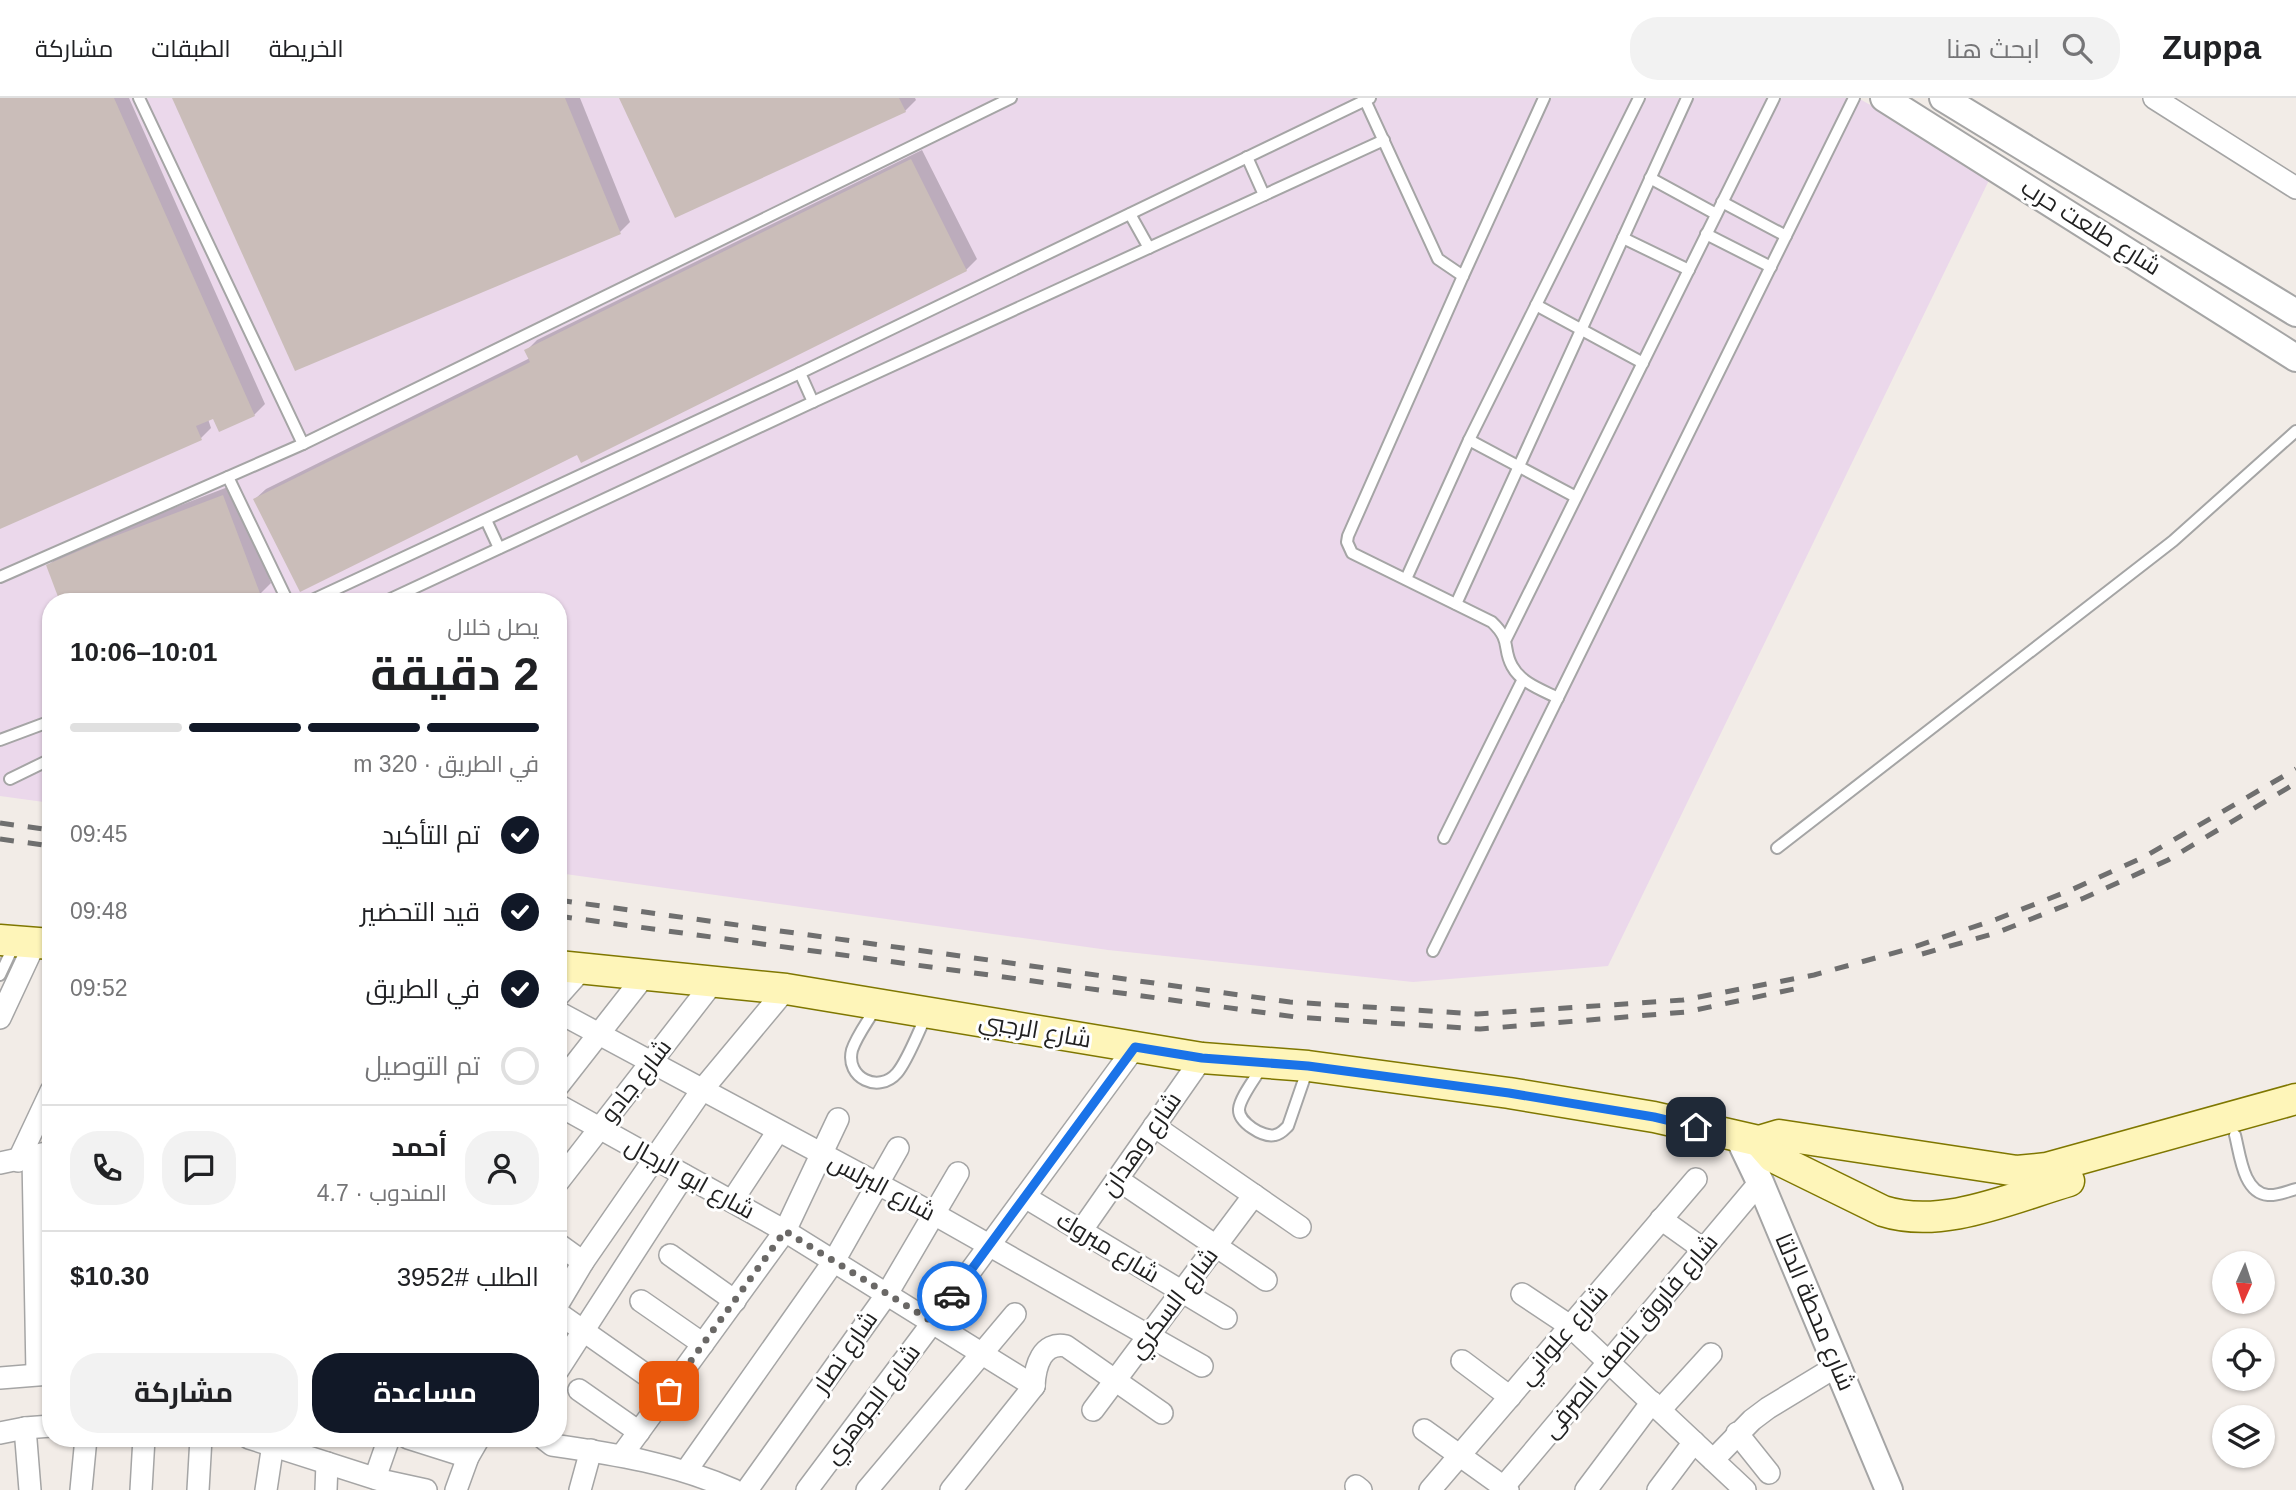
<!DOCTYPE html>
<html lang="ar">
<meta charset="utf-8">
<style>
body{margin:0;font-family:Arial,Cairo,sans-serif;background:#f2f2f2;color:#202124;direction:rtl;height:100vh;display:flex;flex-direction:column;font-size:26px;white-space:nowrap}
*{box-sizing:border-box;margin:0}
p{font-size:23px;color:#757577}
.icon{flex:none;width:38px;height:38px;fill:none;stroke:currentColor;stroke-width:2;stroke-linecap:round;stroke-linejoin:round}
.map{position:relative;flex:1;overflow:hidden;direction:ltr}
.panel{position:absolute;left:42px;top:495px;width:525px;height:854px;display:flex;flex-direction:column;background:#fff;border-radius:28px;box-shadow:0 2px 5px #0004;direction:rtl}
.panel>*{flex:none}
.needle{width:46px;rotate:183deg}
.buttons{position:absolute;left:2212px;top:1153px;display:grid;gap:14px}
.buttons a{display:grid;place-items:center;width:63px;height:63px;border-radius:50%;background:#fff;box-shadow:0 2px 5px #0004;font-size:35px}
.pin{position:absolute;display:grid;place-items:center;width:60px;height:60px;color:#fff;margin:-30px;border-radius:14px;box-shadow:0 4px 10px #0006}
.courier{position:absolute;display:grid;place-items:center;width:70px;height:70px;margin:-35px;border:5px solid #1a73e8;border-radius:50%;background:#fff;color:#222;box-shadow:0 2px 9px #0007}
.overview em{font-style:normal;font-weight:700}
.overview div{display:flex;flex-direction:column-reverse}
.overview{display:flex;align-items:center;justify-content:space-between;height:119px;padding:0 28px}
h1{font-size:46px;font-weight:700;line-height:52px}
.bar{display:grid;grid-template-columns:repeat(4,1fr);gap:10px 7px;align-content:center;height:84px;padding:0 28px}
.bar i{height:9px;border-radius:5px;background:#e0e0e0}
.bar .active{background:#111827}
.bar p{grid-column:span 4}
.line{display:flex;align-items:center;gap:18px;padding:0 28px;border-top:2px solid #e0e0e0}
.line div{flex:1}
.round{display:grid;place-items:center;flex:none;width:74px;height:74px;border-radius:28px;background:#f2f2f2}
ol{padding:0 28px;list-style:none}
li{display:flex;align-items:center;gap:21px;height:77px}
li p{margin-inline-start:auto}
li .icon{padding:7px;border-radius:50%;background:#111827;color:#fff;stroke-width:4}
li:last-child{color:#757577}
li i{width:38px;height:38px;border:4px solid #e0e0e0;border-radius:50%}
.button{display:flex;gap:14px;margin-top:auto;padding:14px 28px}
.button a{flex:1;height:80px;border-radius:28px;background:#111827;color:#fff;font-size:28px;font-weight:700;line-height:80px;text-align:center}
.button a+a{background:#f2f2f2;color:#202124}
header{display:flex;align-items:center;gap:42px;box-sizing:border-box;height:98px;padding:0 35px;background:#fff;border-bottom:2px solid #e0e0e0}
header strong{font-size:33px}
nav{display:flex;gap:38px;margin-inline-start:auto;font-size:24px}
.search{width:490px;height:63px;background:#f2f2f2;display:flex;align-items:center;gap:18px;box-sizing:border-box;padding:0 24px;border-radius:28px;color:#757577;font-size:26px}
.map>svg:first-child{display:block}
.industrial{fill:#ebd8eb}
.shadow{fill:#0003}
.building{fill:#cabdb9}
.lines{fill:none;stroke-linecap:round;stroke-linejoin:round}
.service-casing{stroke:#a5a5a5;stroke-width:14}
.minor-casing{stroke:#a5a5a5;stroke-width:24}
.tertiary-casing{stroke:#a5a5a5;stroke-width:30}
.secondary-casing{stroke:#7f7700;stroke-width:33}
.service{stroke:#fff;stroke-width:10}
.minor{stroke:#fff;stroke-width:21}
.tertiary{stroke:#fff;stroke-width:26}
.secondary{stroke:#fef5b9;stroke-width:30}
.rail{stroke:#6f6f6f;stroke-width:5;stroke-dasharray:14 14;stroke-linecap:butt}
.done{stroke:#6a6866;stroke-width:7;stroke-dasharray:0 12.6}
.route{stroke:#1a73e8;stroke-width:9}
.labels{text-anchor:middle;stroke-width:6;stroke-linejoin:round;paint-order:stroke}
.street-label{font-size:24px;fill:#212121;stroke:#fff}
</style>
<header>
<strong>Zuppa</strong>
<div class="search"><svg class="icon" aria-label="search" viewBox="0 0 24 24"><circle cx="10" cy="10" r="6"/><path d="M15 15l6 6"/></svg>ابحث هنا</div>
<nav><a>الخريطة</a><a>الطبقات</a><a>مشاركة</a></nav>
</header>
<div class="map">
<svg width="2296" height="1392" viewBox="0 0 2296 1392">
<rect width="100%" height="100%" fill="#f2ece7"/>
<!-- industrial -->
<path class="industrial" d="M0,0H1858L1992,76L1608,868L1413,884L1108,852L558,775V504H51V705L0,698Z"/>
<!-- shadow -->
<g class="shadow">
<path d="M0,0H129L265,306L254,317L220,332L213,319L208,321L211,330L201,340L0,429Z"/>
<path d="M174,0H580L630,124L620,134Z"/>
<path d="M621,0H915L916,2L905,13Z"/>
<path d="M922,52L977,161L966,172L578,355L255,401L266,391L530,260L526,253L537,242Z"/>
<path d="M233,387L271,485L260,496L239,504H62L48,468L59,457L114,433Z"/>
</g>
<!-- building -->
<g class="building">
<path d="M0,0H114L255,318L219,334L213,321L196,328L202,342L0,431Z"/>
<path d="M172,0H565L621,136L295,273Z"/>
<path d="M619,0H899L906,14L675,120Z"/>
<path d="M911,61L967,173L581,365L577,357L300,494L253,401L530,264L524,252Z"/>
<path d="M223,397L261,498L244,504H60L46,467L102,443Z"/>
</g>
<g class="lines">
<defs>
<g id="service">
<path d="M139,0L303,346"/>
<path d="M1364,0L1438,161L1463,178L1544,0"/>
<path d="M1247,59L1264,97"/>
<path d="M1650,80L1716,116"/>
<path d="M1722,104L1786,138"/>
<path d="M1130,116L1149,150"/>
<path d="M1706,136L1771,169"/>
<path d="M1623,140L1689,172"/>
<path d="M1463,178L1348,438L1347,444L1352,455L1492,524C1512,543 1502,550 1512,568C1521,585 1542,592 1558,600"/>
<path d="M1536,207L1643,265"/>
<path d="M800,275L813,304"/>
<path d="M1469,342L1576,399"/>
<path d="M228,379L288,504"/>
<path d="M486,422L499,450"/>
<path d="M0,479L303,346L1011,0"/>
<path d="M1406,481L1469,342L1639,0"/>
<path d="M308,504L800,275L1370,0"/>
<path d="M384,504L813,304L1384,42"/>
<path d="M1456,506L1687,0"/>
<path d="M1506,541L1774,0"/>
<path d="M0,642L51,623"/>
<path d="M10,681L51,661"/>
<path d="M1444,740L1523,581"/>
<path d="M1777,750L2173,443L2296,333"/>
<path d="M1433,853L1854,0"/>
<path d="M0,877L14,847"/>
<path d="M876,909C869,922 857,937 852,952C845,980 879,996 897,975C908,962 919,932 927,916"/>
<path d="M1263,967C1257,978 1240,999 1239,1011C1238,1024 1263,1040 1275,1037C1281,1036 1284,1032 1288,1028L1308,970"/>
<path d="M2235,1037C2240,1056 2243,1095 2268,1097C2277,1098 2288,1093 2296,1091"/>
</g>
<g id="minor">
<path d="M2154,0L2296,90"/>
<path d="M558,898L583,870"/>
<path d="M558,914L934,1116L1202,1268"/>
<path d="M0,920L35,845"/>
<path d="M558,988L645,877"/>
<path d="M558,1007L785,1133L1034,1288"/>
<path d="M1154,1028L1300,1129"/>
<path d="M33,1059L37,1276"/>
<path d="M18,1063L51,993"/>
<path d="M0,1065L51,1054"/>
<path d="M1117,1081L1266,1182"/>
<path d="M558,1084L714,883"/>
<path d="M1025,1099L1226,1220"/>
<path d="M732,1103L778,1033"/>
<path d="M1661,1121L1703,1151"/>
<path d="M1081,1133L1202,960"/>
<path d="M558,1146L583,1164"/>
<path d="M670,1157L735,1203"/>
<path d="M1522,1196L1570,1228L1745,1392"/>
<path d="M641,1203L703,1246"/>
<path d="M558,1206L583,1164L702,992L786,891"/>
<path d="M558,1215L669,1293"/>
<path d="M1462,1263L1510,1299"/>
<path d="M558,1272L684,1077"/>
<path d="M0,1280L50,1276"/>
<path d="M1034,1288C1035,1268 1042,1243 1066,1248L1162,1315"/>
<path d="M579,1292L639,1334"/>
<path d="M1093,1312L1254,1097"/>
<path d="M1660,1312L1711,1256"/>
<path d="M25,1330L30,1392"/>
<path d="M1424,1332L1508,1392"/>
<path d="M0,1335L25,1330L51,1328"/>
<path d="M1737,1335L1769,1375"/>
<path d="M249,1340L380,1382L426,1392"/>
<path d="M408,1340L468,1359"/>
<path d="M543,1340L552,1347C615,1356 676,1366 734,1392"/>
<path d="M622,1357L785,1133L838,1021"/>
<path d="M1713,1362L1752,1322L1768,1310L1837,1268"/>
<path d="M686,1373L834,1163L898,1050"/>
<path d="M375,1380L389,1340"/>
<path d="M1356,1388L1361,1392"/>
<path d="M81,1392L86,1340"/>
<path d="M141,1392L144,1340"/>
<path d="M198,1392L201,1340"/>
<path d="M266,1392L273,1346L276,1340"/>
<path d="M326,1392L327,1365"/>
<path d="M456,1392L468,1359L479,1340"/>
<path d="M580,1392L591,1352"/>
<path d="M747,1392L887,1196L958,1075"/>
<path d="M807,1392L933,1224L1135,949"/>
<path d="M867,1392L1015,1216"/>
<path d="M951,1392L1034,1288"/>
<path d="M1430,1392L1696,1081"/>
<path d="M1501,1392L1760,1084"/>
<path d="M1586,1392L1652,1304"/>
<path d="M1658,1392L1694,1344"/>
</g>
<g id="tertiary">
<path d="M1884,0L2296,260"/>
<path d="M1943,0L2296,215"/>
<path d="M1738,1038L1760,1084L1889,1392"/>
</g>
<g id="secondary">
<path d="M0,842L51,846"/>
<path d="M558,868L786,891L1202,960L1308,968L1509,995L1654,1019L1759,1043L1779,1037L2017,1073L2047,1070L2296,1001"/>
<path d="M1759,1043L1773,1059L1883,1113C1942,1132 2011,1100 2069,1083"/>
</g>
</defs>
<!-- service casing -->
<use href="#service" class="service-casing"/>
<!-- minor casing -->
<use href="#minor" class="minor-casing"/>
<!-- tertiary casing -->
<use href="#tertiary" class="tertiary-casing"/>
<!-- secondary casing -->
<use href="#secondary" class="secondary-casing"/>
<!-- service -->
<use href="#service" class="service"/>
<!-- minor -->
<use href="#minor" class="minor"/>
<!-- tertiary -->
<use href="#tertiary" class="tertiary"/>
<!-- secondary -->
<use href="#secondary" class="secondary"/>
<!-- rail -->
<g class="rail">
<path d="M0,725L51,732"/>
<path d="M0,741L51,748"/>
<path d="M558,802L1290,904L1477,916L1683,902L1814,877L1908,851L1997,821L2071,792L2144,759L2296,671"/>
<path d="M558,818L1296,919L1480,931L1686,914L1794,891"/>
<path d="M1922,856L1996,835L2084,800L2168,762L2296,685"/>
</g>
</g>
<g class="lines">
<!-- done -->
<path class="done" d="M669,1293L785,1133L933,1224L952,1198"/>
<!-- route -->
<path class="route" d="M952,1198L1135,949L1202,960L1308,968L1509,995L1654,1019L1696,1029"/>
</g>
<g class="labels">
<!-- street labels -->
<g class="street-label">
<text transform="translate(2091 129) rotate(32)" y="8">شارع طلعت حرب</text>
<text transform="translate(1035 932) rotate(10)" y="8">شارع الرجبي</text>
<text transform="translate(636 983) rotate(-52)" y="8">شارع جادو</text>
<text transform="translate(1141 1046) rotate(-55)" y="8">شارع وهدان</text>
<text transform="translate(690 1080) rotate(29)" y="8">شارع ابو الرجال</text>
<text transform="translate(882 1089) rotate(28)" y="8">شارع البرلس</text>
<text transform="translate(1108 1149) rotate(31)" y="8">شارع مبروك</text>
<text transform="translate(1173 1205) rotate(-53)" y="8">شارع السكري</text>
<text transform="translate(1815 1214) rotate(67)" y="8">شارع محطة الدلتا</text>
<text transform="translate(1563 1237) rotate(-49)" y="8">شارع علواني</text>
<text transform="translate(1630 1238) rotate(-50)" y="8">شارع فاروق ناصف الصرفى</text>
<text transform="translate(845 1254) rotate(-55)" y="8">شارع نصار</text>
<text transform="translate(872 1306) rotate(-53)" y="8">شارع الجوهري</text>
</g>
</g>
</svg>
<div class="buttons">
<a><svg class="needle" viewBox="-14 -14 28 28"><path d="M0-13l5 13h-10z" fill="#e53935"/><path d="M0 13l5-13h-10z" fill="#757577"/></svg></a>
<a><svg class="icon" aria-label="locate" viewBox="0 0 24 24"><circle cx="12" cy="12" r="6"/><path d="M12 2v4M12 18v4M2 12h4M18 12h4"/></svg></a>
<a><svg class="icon" aria-label="layers" viewBox="0 0 24 24"><path d="M12 4l9 5-9 5-9-5zM3 14l9 5 9-5"/></svg></a>
</div>
<div class="pin" style="left:669px;top:1293px;background:#ea580c"><svg class="icon" aria-label="bag" viewBox="0 0 24 24"><path d="M5 8h14l-1 12H6zM9 8a3 3 0 0 1 6 0"/></svg></div>
<div class="pin" style="left:1696px;top:1029px;background:#1f2937"><svg class="icon" aria-label="home" viewBox="0 0 24 24"><path d="M3 11l9-7 9 7M6 9v11h12V9"/></svg></div>
<div class="courier" style="left:952px;top:1198px"><svg class="icon" aria-label="car" viewBox="0 0 24 24"><path d="M5 17H2v-5l4-1 3-4h7l3 4 3 1v5h-3M9 17h6M6 11h13"/><circle cx="7" cy="17" r="2"/><circle cx="17" cy="17" r="2"/></svg></div>
<section class="panel">
<div class="overview"><div><h1>2 دقيقة</h1><p>يصل خلال</p></div><em>10:01–10:06</em></div>
<div class="bar"><i class="active"></i><i class="active"></i><i class="active"></i><i></i><p>في الطريق · 320 m</p></div>
<ol>
<li><svg class="icon" aria-label="check" viewBox="0 0 24 24"><path d="M5 12l5 5 9-10"/></svg>تم التأكيد<p>09:45</p></li>
<li><svg class="icon" aria-label="check" viewBox="0 0 24 24"><path d="M5 12l5 5 9-10"/></svg>قيد التحضير<p>09:48</p></li>
<li><svg class="icon" aria-label="check" viewBox="0 0 24 24"><path d="M5 12l5 5 9-10"/></svg>في الطريق<p>09:52</p></li>
<li><i></i>تم التوصيل</li>
</ol>
<div class="line" style="height:126px"><a class="round"><svg class="icon" aria-label="person" viewBox="0 0 24 24"><circle cx="12" cy="8" r="4"/><path d="M4 21q1-7 8-7t8 7"/></svg></a><div><b>أحمد</b><p>المندوب · 4.7</p></div><a class="round"><svg class="icon" aria-label="chat" viewBox="0 0 24 24"><path d="M4 5h16v11H9l-5 4z"/></svg></a><a class="round"><svg class="icon" aria-label="phone" viewBox="0 0 24 24"><path d="M5 4h4l2 5-3 2q2 4 5 5l2-3 5 2v4C11 20 4 13 5 4z"/></svg></a></div>
<div class="line" style="height:91px"><div>الطلب #3952</div><b>$10.30</b></div>
<div class="button"><a>مساعدة</a><a>مشاركة</a></div>
</section>
</div>
